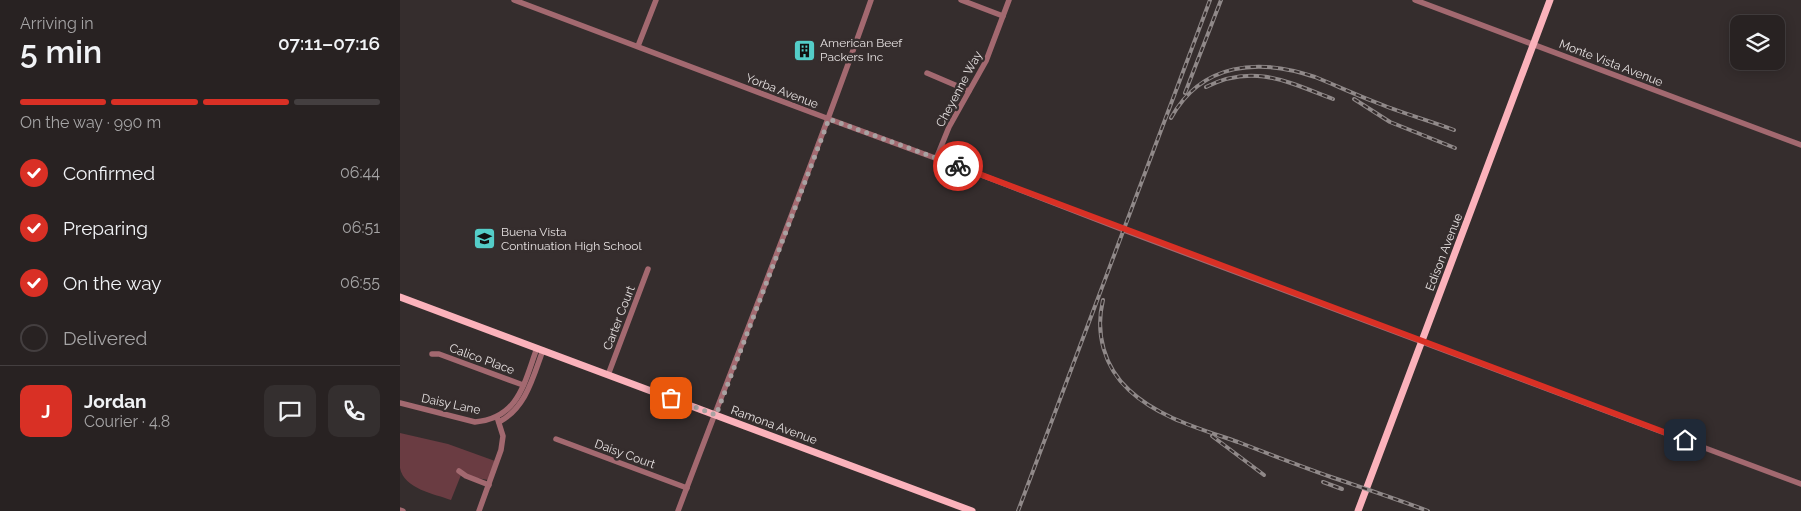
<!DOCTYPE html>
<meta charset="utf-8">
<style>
body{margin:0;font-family:Raleway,sans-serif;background:#342f2f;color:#f1f3f6;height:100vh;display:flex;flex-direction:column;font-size:19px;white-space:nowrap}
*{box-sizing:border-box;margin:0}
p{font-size:16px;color:#a5a4a5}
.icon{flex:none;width:28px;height:28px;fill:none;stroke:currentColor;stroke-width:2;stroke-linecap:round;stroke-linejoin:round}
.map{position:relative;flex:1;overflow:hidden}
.side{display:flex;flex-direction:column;background:#282222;width:400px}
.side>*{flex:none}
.fabs{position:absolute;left:1330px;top:15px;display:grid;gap:10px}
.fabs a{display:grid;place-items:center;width:55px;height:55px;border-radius:10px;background:#282222;box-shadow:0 2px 12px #0003,0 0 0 1px #443f40;font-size:25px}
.pin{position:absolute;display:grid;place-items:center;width:42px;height:42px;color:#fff;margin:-21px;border-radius:10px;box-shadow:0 2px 8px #0006}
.courier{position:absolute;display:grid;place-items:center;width:50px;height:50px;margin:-25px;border:4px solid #d93025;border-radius:50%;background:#fff;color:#222;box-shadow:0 1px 6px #0007}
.summary em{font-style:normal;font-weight:600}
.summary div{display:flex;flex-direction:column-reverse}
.summary{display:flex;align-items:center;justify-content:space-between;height:85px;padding:0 20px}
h1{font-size:32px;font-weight:600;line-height:38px}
.bar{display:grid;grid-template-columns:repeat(4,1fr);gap:8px 5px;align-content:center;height:60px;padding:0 20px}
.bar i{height:6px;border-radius:4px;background:#443f40}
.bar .on{background:#d93025}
.bar p{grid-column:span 4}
.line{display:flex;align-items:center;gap:12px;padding:0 20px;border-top:1px solid #443f40}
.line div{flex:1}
.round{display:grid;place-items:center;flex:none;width:52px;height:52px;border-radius:10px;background:#342f2f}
ol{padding:0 20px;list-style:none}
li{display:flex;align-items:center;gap:15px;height:55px}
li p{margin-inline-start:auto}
li .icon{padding:5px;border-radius:50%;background:#d93025;color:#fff;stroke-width:4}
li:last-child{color:#a5a4a5}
li i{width:28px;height:28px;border:2px solid #443f40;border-radius:50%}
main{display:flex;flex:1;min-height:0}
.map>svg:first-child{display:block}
.green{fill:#6a3c42}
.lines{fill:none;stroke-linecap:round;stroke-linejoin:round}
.minor{stroke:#a36970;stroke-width:5.5}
.major{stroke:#fbb2bb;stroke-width:7}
.rail-casing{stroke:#908989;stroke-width:4}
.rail{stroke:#352d2d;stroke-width:2;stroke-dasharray:5.5;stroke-linecap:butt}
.done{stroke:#a8a2a2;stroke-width:5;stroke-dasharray:0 9}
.route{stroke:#d93025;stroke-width:6}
.labels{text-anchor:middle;stroke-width:5;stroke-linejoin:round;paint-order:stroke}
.poi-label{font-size:12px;fill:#e6e1e1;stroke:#352d2d;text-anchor:start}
.street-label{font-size:12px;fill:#e6e1e1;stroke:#352d2d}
</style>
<main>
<section class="side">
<div class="summary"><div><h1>5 min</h1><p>Arriving in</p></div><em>07:11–07:16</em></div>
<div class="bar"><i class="on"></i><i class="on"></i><i class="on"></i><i></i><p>On the way · 990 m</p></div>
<ol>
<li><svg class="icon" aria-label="check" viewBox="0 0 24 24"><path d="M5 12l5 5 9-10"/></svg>Confirmed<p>06:44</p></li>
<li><svg class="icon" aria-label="check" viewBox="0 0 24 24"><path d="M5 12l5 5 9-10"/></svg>Preparing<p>06:51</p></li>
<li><svg class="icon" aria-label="check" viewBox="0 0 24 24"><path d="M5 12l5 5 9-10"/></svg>On the way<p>06:55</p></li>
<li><i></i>Delivered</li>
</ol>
<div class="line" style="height:90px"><b class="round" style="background:#d93025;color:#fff">J</b><div><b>Jordan</b><p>Courier · 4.8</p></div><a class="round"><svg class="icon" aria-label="chat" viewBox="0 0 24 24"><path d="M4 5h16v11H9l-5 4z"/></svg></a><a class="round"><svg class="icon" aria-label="phone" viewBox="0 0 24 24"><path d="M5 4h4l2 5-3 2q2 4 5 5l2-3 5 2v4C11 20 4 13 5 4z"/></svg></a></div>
</section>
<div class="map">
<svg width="1401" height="511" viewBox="0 0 1401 511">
<rect width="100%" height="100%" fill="#352d2d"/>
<!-- green -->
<path class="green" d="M0,433L48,444L95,461L88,480L61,475L51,500C35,494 4,489 0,468C0,458 0,444 0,433Z"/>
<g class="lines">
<!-- minor -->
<g class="minor">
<path d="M114,0L429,119L584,176L729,232L1401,484"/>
<path d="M561,0L603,16"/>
<path d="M1015,0L1401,145"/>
<path d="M238,46L256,0"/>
<path d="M527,73L569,91"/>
<path d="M536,159L549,127L586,61L609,0"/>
<path d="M32,354H39L123,385"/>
<path d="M208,375L248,269"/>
<path d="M0,403L75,422C119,418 124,383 137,348"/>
<path d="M99,422C126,408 133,377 143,350"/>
<path d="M156,439L287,488"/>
<path d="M59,471L66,476L89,485"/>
<path d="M0,510L3,511"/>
<path d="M79,511L101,450L103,436L97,417"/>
<path d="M278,511C342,340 411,172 471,0"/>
</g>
<!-- major -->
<g class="major">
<path d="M0,297L572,511"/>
<path d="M958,511L1150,0"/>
</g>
<defs>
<g id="rail">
<path d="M806,87C853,63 888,82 933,99"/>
<path d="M785,93L821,0"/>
<path d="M954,99L990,122L1055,148"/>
<path d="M771,118C802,62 859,58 915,77C935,85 954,94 975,102C1001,113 1028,120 1054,130"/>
<path d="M703,300C695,333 704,367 729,390C759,418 801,429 838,442C869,454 900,466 931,477C963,488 996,499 1028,511"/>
<path d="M812,436L864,475"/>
<path d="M923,482L942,489"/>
<path d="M618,511L810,0"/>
</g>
</defs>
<!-- rail casing -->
<use href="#rail" class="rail-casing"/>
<!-- rail -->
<use href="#rail" class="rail"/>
</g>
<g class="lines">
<!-- done -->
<path class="done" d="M271,398L316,415L429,119L558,166"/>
<!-- route -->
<path class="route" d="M558,166L1285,440"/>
</g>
<!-- icons -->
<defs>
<symbol id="building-square" viewBox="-11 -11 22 22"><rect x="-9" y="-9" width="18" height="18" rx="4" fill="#54cdc8" stroke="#352d2d"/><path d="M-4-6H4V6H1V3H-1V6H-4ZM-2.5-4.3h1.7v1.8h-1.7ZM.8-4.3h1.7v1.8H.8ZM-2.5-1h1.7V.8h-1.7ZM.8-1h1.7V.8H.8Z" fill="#111"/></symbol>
<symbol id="school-square" viewBox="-11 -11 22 22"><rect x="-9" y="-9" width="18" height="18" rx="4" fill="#54cdc8" stroke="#352d2d"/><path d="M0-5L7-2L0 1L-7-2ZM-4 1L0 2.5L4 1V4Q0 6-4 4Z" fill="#111"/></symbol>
</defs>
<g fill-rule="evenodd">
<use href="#building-square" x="392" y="38" width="25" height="25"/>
<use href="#school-square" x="72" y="226" width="25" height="25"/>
</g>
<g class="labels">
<!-- poi labels -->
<g class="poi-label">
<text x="420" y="47">American Beef<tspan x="420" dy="14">Packers Inc</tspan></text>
<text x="101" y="236">Buena Vista<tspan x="101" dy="14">Continuation High School</tspan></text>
</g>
<!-- street labels -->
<g class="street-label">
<text transform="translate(1211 63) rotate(21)" y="4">Monte Vista Avenue</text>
<text transform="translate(559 89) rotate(-62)" y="4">Cheyenne Way</text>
<text transform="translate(382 91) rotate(21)" y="4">Yorba Avenue</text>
<text transform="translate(1044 252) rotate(-69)" y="4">Edison Avenue</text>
<text transform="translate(219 318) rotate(-69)" y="4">Carter Court</text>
<text transform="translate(82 359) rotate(20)" y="4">Calico Place</text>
<text transform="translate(51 404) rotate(12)" y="4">Daisy Lane</text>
<text transform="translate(374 425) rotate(20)" y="4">Ramona Avenue</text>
<text transform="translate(225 454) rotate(20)" y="4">Daisy Court</text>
</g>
</g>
</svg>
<div class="fabs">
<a><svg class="icon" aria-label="layers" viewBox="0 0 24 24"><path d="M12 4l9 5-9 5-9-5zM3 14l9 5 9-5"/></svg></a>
</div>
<div class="pin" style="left:271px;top:398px;background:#ea580c"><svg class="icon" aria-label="bag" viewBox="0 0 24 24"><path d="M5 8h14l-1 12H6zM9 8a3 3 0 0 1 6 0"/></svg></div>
<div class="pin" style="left:1285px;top:440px;background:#1f2937"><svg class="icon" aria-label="home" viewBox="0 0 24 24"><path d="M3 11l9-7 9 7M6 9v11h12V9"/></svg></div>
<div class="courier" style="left:558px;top:166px"><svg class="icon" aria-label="bike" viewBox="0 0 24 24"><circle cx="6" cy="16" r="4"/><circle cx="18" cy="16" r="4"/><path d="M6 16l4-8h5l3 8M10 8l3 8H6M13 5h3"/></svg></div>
</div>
</main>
